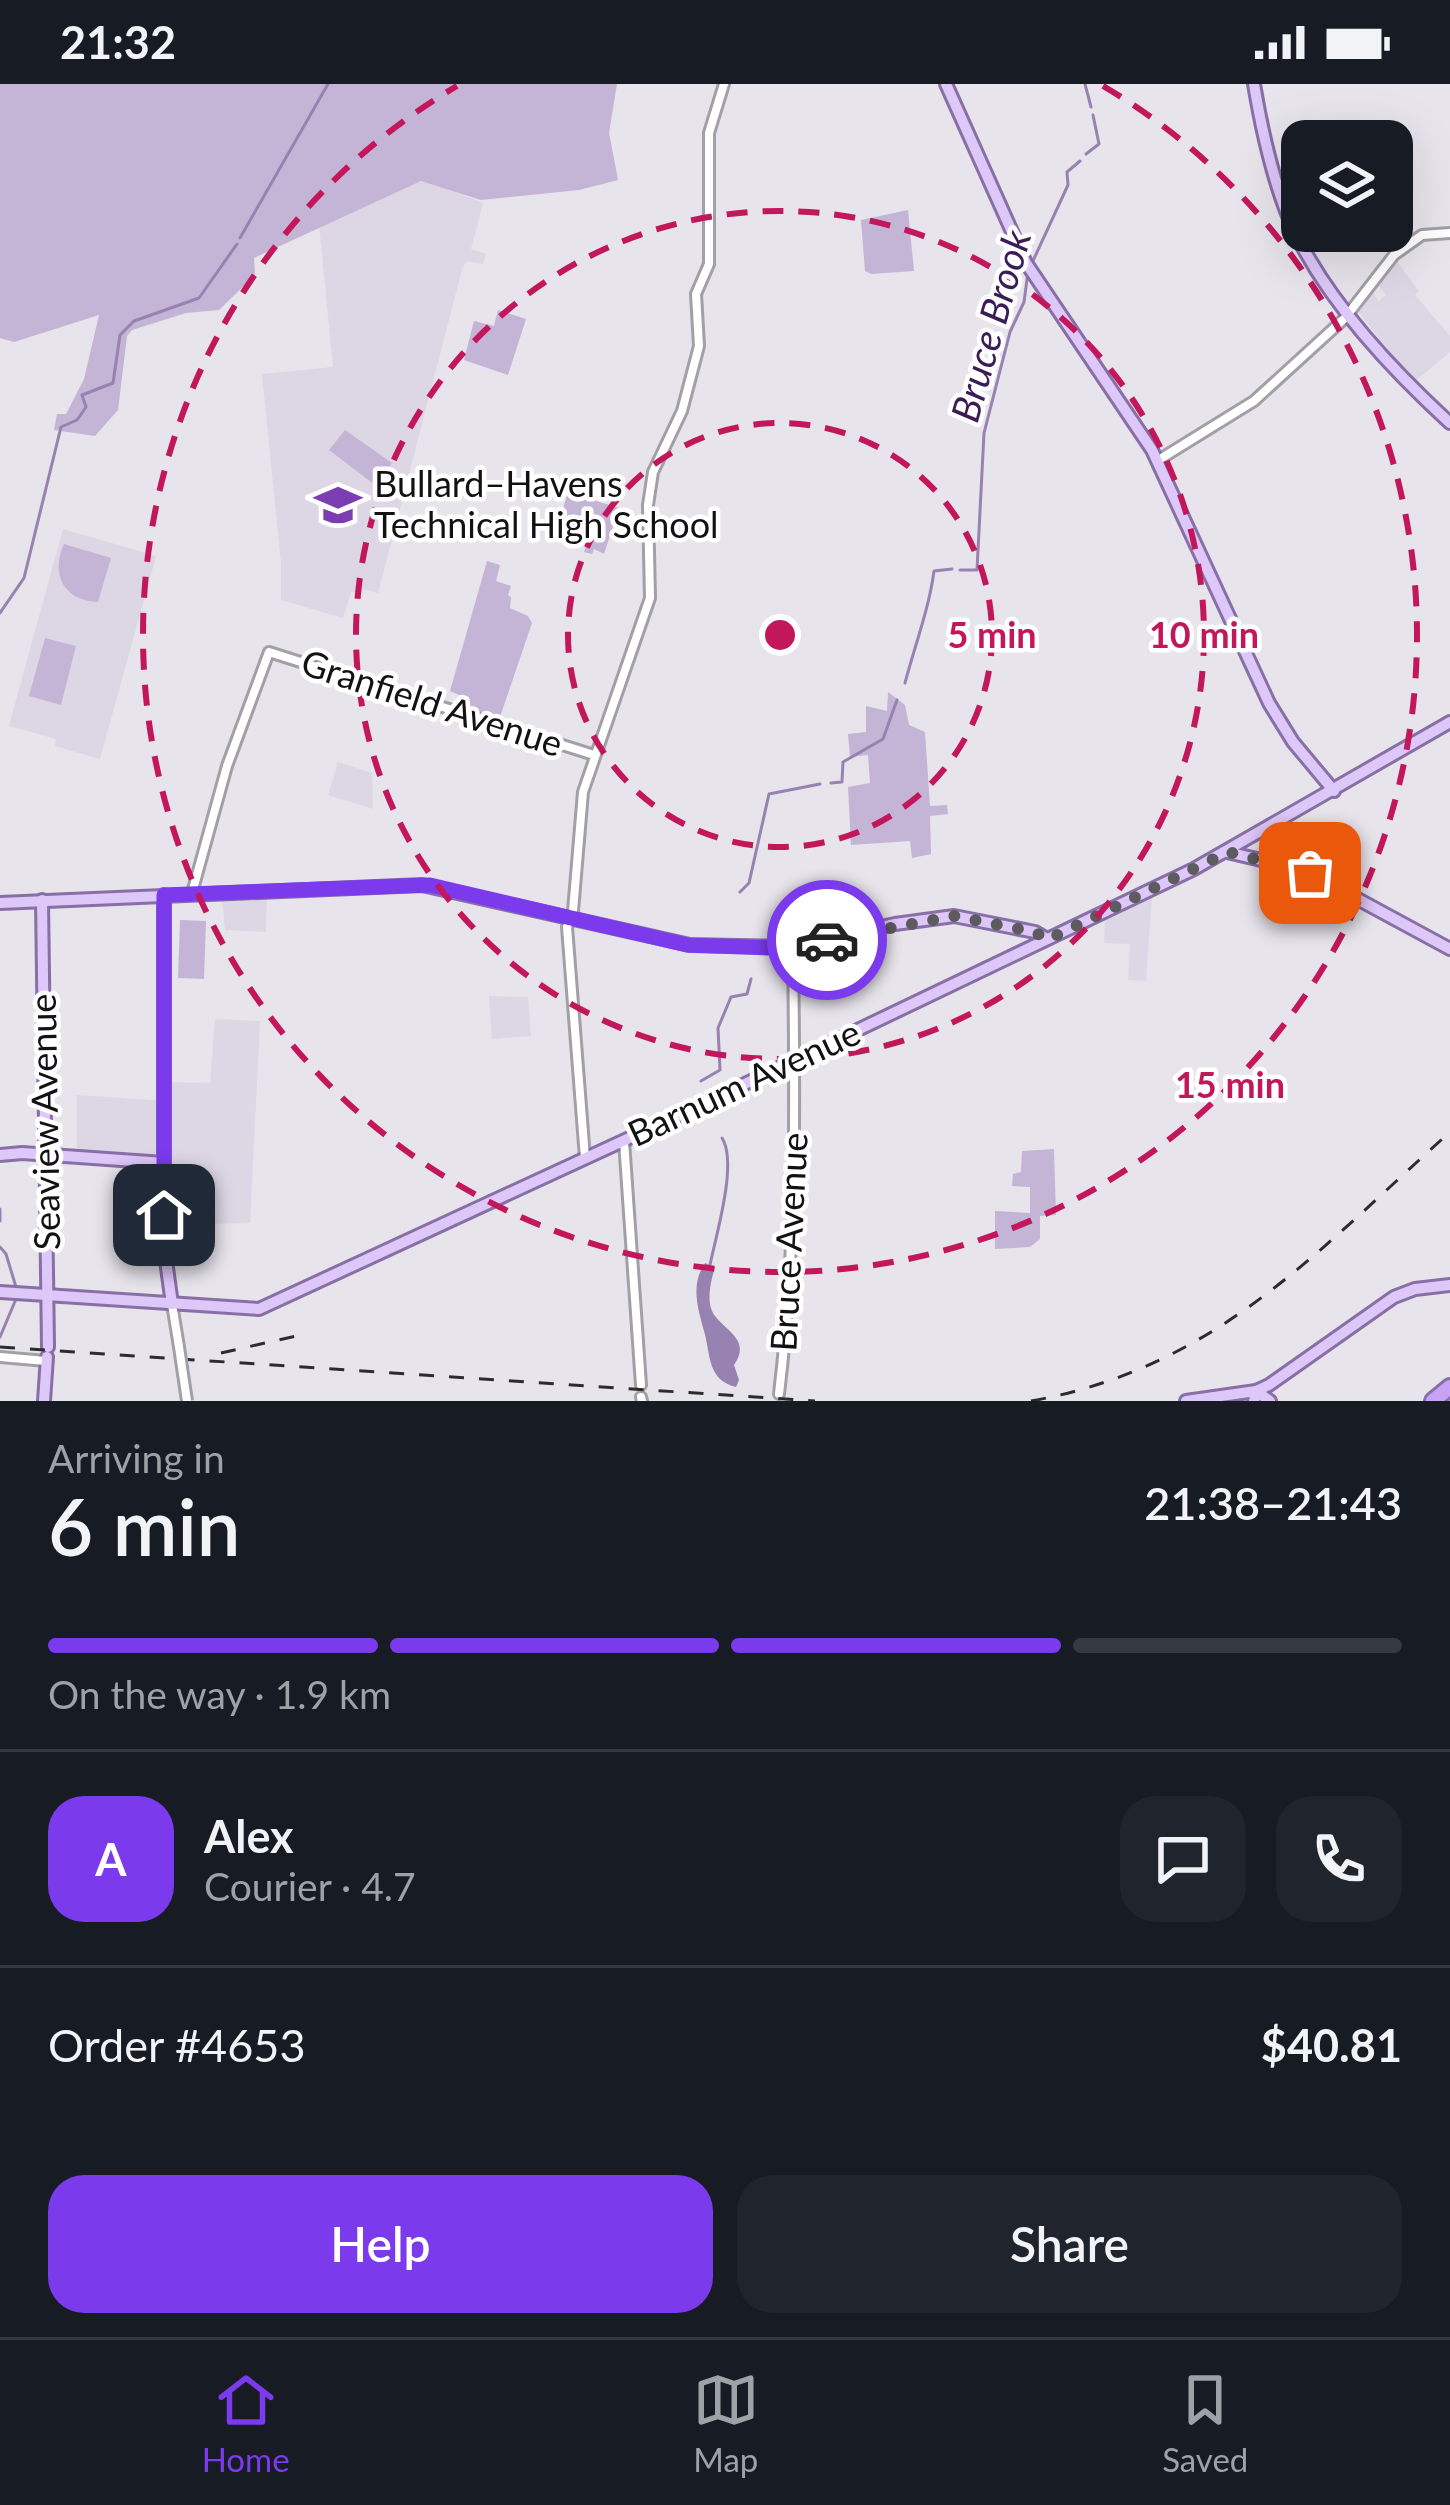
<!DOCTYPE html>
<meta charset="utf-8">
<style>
body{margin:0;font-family:Lato,sans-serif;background:#20242c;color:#f1f3f6;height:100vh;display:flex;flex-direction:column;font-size:45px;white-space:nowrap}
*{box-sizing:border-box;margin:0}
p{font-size:39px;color:#9ea1a6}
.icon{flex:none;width:66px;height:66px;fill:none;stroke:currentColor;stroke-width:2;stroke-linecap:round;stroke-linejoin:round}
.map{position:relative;height:1317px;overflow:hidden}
.side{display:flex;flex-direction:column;background:#171b24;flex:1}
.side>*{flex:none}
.buttons{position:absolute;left:1281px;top:36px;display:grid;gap:24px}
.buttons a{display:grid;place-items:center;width:132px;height:132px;border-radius:24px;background:#171b24;box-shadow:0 12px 48px #0002;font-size:60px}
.pin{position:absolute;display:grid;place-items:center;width:102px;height:102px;color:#fff;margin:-51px;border-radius:24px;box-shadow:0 6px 18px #0006}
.courier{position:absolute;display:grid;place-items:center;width:120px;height:120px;margin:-60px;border:9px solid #7c3aed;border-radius:50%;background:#fff;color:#222;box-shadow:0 3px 15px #0007}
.summary em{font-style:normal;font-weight:600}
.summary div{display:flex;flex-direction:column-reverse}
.summary{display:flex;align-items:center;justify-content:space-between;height:204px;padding:0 48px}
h1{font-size:78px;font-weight:600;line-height:90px}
.bar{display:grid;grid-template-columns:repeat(4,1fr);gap:18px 12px;align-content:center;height:144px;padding:0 48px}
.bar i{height:15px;border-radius:9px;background:#363941}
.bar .selected{background:#7c3aed}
.bar p{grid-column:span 4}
.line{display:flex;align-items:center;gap:30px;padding:0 48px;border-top:3px solid #363941}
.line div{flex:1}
.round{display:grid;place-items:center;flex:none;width:126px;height:126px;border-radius:36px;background:#20242c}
.cta{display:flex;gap:24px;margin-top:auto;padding:24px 48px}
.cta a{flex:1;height:138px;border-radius:36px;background:#7c3aed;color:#fff;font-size:48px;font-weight:600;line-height:138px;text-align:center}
.cta a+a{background:#20242c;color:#f1f3f6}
.status{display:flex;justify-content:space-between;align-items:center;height:84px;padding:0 60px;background:#171b24;direction:ltr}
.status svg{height:33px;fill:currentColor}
.dock{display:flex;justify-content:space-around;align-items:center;height:168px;border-top:3px solid #363941;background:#171b24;font-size:33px;color:#9ea1a6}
.dock a{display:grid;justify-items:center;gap:6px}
.dock .selected{color:#7c3aed}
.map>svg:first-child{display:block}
.built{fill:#ddd7e5}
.green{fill:#c4b5d7}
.water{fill:#9882b1}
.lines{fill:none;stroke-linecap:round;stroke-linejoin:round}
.stream{stroke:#9882b1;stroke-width:3}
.minor-casing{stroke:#a29fa6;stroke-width:14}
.major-casing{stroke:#886fa6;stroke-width:16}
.highway-casing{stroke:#886fa6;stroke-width:20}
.minor{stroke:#fff;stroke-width:8}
.major{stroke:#dec7f9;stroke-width:10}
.highway{stroke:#c8a2f5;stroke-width:14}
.rail{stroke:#2c2b2d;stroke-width:3;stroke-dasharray:15 15;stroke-linecap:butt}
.minor-bridge-casing{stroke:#a29fa6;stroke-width:14;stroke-linecap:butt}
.minor-bridge{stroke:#fff;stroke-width:8}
.done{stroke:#5d5b5f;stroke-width:12;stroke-dasharray:0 21.6}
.route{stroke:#7c3aed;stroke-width:15}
.ring{fill:none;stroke:#c2185b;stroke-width:6;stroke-dasharray:21 15}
.labels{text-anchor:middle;stroke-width:9;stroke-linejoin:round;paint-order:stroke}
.poi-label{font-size:36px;fill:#121113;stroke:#fff;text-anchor:start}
.street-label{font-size:36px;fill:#121113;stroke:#fff}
.water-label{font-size:39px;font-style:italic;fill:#3a1c56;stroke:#fff}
.centre{fill:#c2185b;stroke:#fff;stroke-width:6}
.ring-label{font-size:36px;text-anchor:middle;font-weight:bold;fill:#c2185b;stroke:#fff;stroke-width:9;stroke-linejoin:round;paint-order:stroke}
</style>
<div class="status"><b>21:32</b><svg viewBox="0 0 49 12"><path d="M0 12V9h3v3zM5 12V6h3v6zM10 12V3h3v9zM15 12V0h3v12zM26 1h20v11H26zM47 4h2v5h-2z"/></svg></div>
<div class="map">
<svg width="1450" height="1317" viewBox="0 0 1450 1317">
<rect width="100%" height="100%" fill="#e7e4eb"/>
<!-- built -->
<g class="built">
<path d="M422,94L483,119L471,165L486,170L483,180L467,177L463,182L378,509L364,505L362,509L351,508L343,534L281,516V479L262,290L333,283L319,140Z"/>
<path d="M1395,175L1419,207L1415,211L1450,252V268L1414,298L1355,224L1370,205L1379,217L1386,211L1376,197Z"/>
<path d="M63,445L156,472L100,675L55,662L56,655L9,642Z"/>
<path d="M338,678L372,689L373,725L328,711Z"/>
<path d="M267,811L266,848L225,846L222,812Z"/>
<path d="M1152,812L1146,897L1128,896L1130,860L1104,859L1105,833Z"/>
<path d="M489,912L528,913L531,952L492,955Z"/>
<path d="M215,935L260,937L250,1139L204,1140L203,1122H186L185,1130H167L168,1077L77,1071V1011L166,1017L167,998L210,999Z"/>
</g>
<!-- green -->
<g class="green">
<path d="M0,0H617L609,49L618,96L579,106L481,116L421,97L254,174L255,191L219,226L186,229L132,246L127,252L118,326L95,352L54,346L57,330H66L84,295L99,231L14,258L0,254Z"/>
<path d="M908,126L914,187L871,190L865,187L861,136Z"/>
<path d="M498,226L526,235L508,291L464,276L474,237L494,242Z"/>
<path d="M345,346L392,379L375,401L329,366Z"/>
<path d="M568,408L619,424L604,470L594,465L592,470L584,468L588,456L575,452L571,461L554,455Z"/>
<path d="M64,460L111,474L98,518C64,517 50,490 64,460Z"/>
<path d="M487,477L500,481L496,497L511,502L508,511L511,513L510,524L528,532L532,539L499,636L466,626L468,615L450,607Z"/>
<path d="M45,554L76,562L61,621L29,612Z"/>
<path d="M888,608L905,621L909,641L925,648L930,722L947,721L948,730L930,732L931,770L912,774L910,757L851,761L848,703L870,699L868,671L850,673L848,650L866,648V622L887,627Z"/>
<path d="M180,836L206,837L204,895L178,894Z"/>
<path d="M1054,1065L1056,1131L1040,1132V1155L1030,1163L995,1165V1127L1030,1129V1103L1012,1102L1013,1090L1021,1088L1022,1067Z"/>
</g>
<!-- water -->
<path class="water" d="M705,1179L715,1183C711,1197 705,1219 715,1232C727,1248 751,1256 734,1281L739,1296L736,1303C707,1296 711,1271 704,1247C698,1224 690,1201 705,1179Z"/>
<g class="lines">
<!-- stream -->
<g class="stream">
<path d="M1085,0L1091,23"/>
<path d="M1086,70L1099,60L1093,31"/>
<path d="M240,154L328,0"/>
<path d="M1032,179L1068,101L1067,88L1080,77"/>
<path d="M960,486H977L984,349L1010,248L1024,218L1028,188"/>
<path d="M0,529L24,494L61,343L77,336L86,323L82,311L113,299L120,251L134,237L199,214L237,160"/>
<path d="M905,599C915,561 929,525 934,487L952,485"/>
<path d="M831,699L842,698L843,678L883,655L897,616"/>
<path d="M740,808L749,799L769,710L820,700"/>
<path d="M701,997L720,986L718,944L731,913L747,910L751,895"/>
<path d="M0,1125V1137"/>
<path d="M0,1163L6,1170L16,1203"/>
<path d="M710,1181C716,1151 738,1079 722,1054"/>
<path d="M0,1253L16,1215"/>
</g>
<defs>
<g id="minor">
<path d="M1157,377L1254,317L1345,234L1394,171L1422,151L1450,149"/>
<path d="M192,809L227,682L269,568L594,671"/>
<path d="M624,1057L641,1301"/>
<path d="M585,1074L567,843L573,827L583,708L650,514L648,421L653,388L682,327L699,262L696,210L709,180V49L724,0"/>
<path d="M172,1220L179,1263"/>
<path d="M0,1273L46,1277"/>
<path d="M779,1310C797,1159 795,1014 793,863"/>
<path d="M641,1313L642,1317"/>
</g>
<g id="major">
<path d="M946,0L1026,179L1152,366L1269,619L1293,658L1334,707"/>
<path d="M1254,0C1262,48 1273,99 1293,144C1327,217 1391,285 1450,339"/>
<path d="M1227,768L1304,786L1450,865"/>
<path d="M164,811V1162L172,1220"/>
<path d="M42,816L48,1263"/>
<path d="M0,819L422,801L690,861L793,863L895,840L954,832L1035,848L1047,855"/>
<path d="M0,1071L22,1069L164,1079"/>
<path d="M0,1208L259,1225L703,1020L1194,785L1450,638"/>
<path d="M44,1317L47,1273"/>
<path d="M1186,1317L1256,1307L1269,1301L1394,1213L1415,1205L1450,1201"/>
<path d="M1254,1317L1256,1307L1270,1317"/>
</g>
<path id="highway" d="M1433,1317L1450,1303"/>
</defs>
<!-- minor casing -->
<use href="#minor" class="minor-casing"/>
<!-- major casing -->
<use href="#major" class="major-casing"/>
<!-- highway casing -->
<use href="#highway" class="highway-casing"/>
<!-- minor -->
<use href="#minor" class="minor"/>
<!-- major -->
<use href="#major" class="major"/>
<!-- highway -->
<use href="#highway" class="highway"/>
<!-- rail -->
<g class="rail">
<path d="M0,1263L815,1317"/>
<path d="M221,1269L296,1252"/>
<path d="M1031,1317C1216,1284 1317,1167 1450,1048"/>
</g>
<defs>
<path id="minor-bridge" d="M179,1263L187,1317"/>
</defs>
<!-- minor-bridge casing -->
<use href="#minor-bridge" class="minor-bridge-casing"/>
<!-- minor-bridge -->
<use href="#minor-bridge" class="minor-bridge"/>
</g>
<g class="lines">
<!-- done -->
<path class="done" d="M827,856L954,832L1035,848L1047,856L1228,768L1310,789"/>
<!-- route -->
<path class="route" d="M164,1131V811L430,801L687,861L771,864L827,856"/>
</g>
<!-- distance rings -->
<g class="ring">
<circle cx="780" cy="551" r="212"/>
<circle cx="780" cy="551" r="424"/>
<path d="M1103 2A637 637 0 1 1 457 2"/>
</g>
<!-- icons -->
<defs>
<symbol id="school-bare" viewBox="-9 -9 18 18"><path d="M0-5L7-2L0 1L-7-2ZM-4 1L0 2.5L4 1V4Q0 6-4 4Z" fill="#7b3db2" stroke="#fff" stroke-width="2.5" paint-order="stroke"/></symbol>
</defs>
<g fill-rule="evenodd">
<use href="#school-bare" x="305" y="388" width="66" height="66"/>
</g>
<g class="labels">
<!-- poi labels -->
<g class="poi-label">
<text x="374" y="413">Bullard–Havens<tspan x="374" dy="41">Technical High School</tspan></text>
</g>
<!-- street labels -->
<g class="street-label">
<text transform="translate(432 619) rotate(18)" y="13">Granfield Avenue</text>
<text transform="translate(744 999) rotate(-25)" y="13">Barnum Avenue</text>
<text transform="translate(45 1038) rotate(-91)" y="13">Seaview Avenue</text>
<text transform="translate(789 1158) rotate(-87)" y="13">Bruce Avenue</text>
</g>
<!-- water labels -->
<g class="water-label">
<text transform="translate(991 242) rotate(-74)" y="14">Bruce Brook</text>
</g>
</g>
<circle cx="780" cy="551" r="18" class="centre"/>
<g class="ring-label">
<text x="992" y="564">5 min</text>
<text x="1204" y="564">10 min</text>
<text x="1230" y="1014">15 min</text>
</g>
</svg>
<div class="buttons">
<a><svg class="icon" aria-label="layers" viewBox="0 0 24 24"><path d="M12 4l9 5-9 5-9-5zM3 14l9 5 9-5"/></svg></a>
</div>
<div class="pin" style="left:1310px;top:789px;background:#ea580c"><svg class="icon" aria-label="bag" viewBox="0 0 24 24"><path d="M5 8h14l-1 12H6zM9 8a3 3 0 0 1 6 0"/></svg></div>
<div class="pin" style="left:164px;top:1131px;background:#1f2937"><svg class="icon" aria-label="home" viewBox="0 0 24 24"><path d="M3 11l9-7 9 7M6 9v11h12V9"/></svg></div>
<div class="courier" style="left:827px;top:856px"><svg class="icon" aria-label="car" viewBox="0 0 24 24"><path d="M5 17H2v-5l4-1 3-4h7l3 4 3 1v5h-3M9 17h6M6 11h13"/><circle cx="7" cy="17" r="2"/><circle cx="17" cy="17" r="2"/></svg></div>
</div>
<section class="side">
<div class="summary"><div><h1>6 min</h1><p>Arriving in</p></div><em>21:38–21:43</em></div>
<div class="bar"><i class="selected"></i><i class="selected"></i><i class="selected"></i><i></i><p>On the way · 1.9 km</p></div>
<div class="line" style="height:216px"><b class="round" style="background:#7c3aed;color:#fff">A</b><div><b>Alex</b><p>Courier · 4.7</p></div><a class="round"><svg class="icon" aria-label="chat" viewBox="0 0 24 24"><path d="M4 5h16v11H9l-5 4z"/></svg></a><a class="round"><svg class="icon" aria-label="phone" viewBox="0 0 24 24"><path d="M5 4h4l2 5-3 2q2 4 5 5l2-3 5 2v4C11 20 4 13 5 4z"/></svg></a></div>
<div class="line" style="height:156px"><div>Order #4653</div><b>$40.81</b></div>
<div class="cta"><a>Help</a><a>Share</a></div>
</section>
<nav class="dock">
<a class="selected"><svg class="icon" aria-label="home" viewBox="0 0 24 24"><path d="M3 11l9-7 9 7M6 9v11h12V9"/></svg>Home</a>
<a><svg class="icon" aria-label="map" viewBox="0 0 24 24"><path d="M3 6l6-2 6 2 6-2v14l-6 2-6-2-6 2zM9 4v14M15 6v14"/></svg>Map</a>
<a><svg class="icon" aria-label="saved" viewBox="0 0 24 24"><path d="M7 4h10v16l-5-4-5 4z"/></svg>Saved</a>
</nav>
